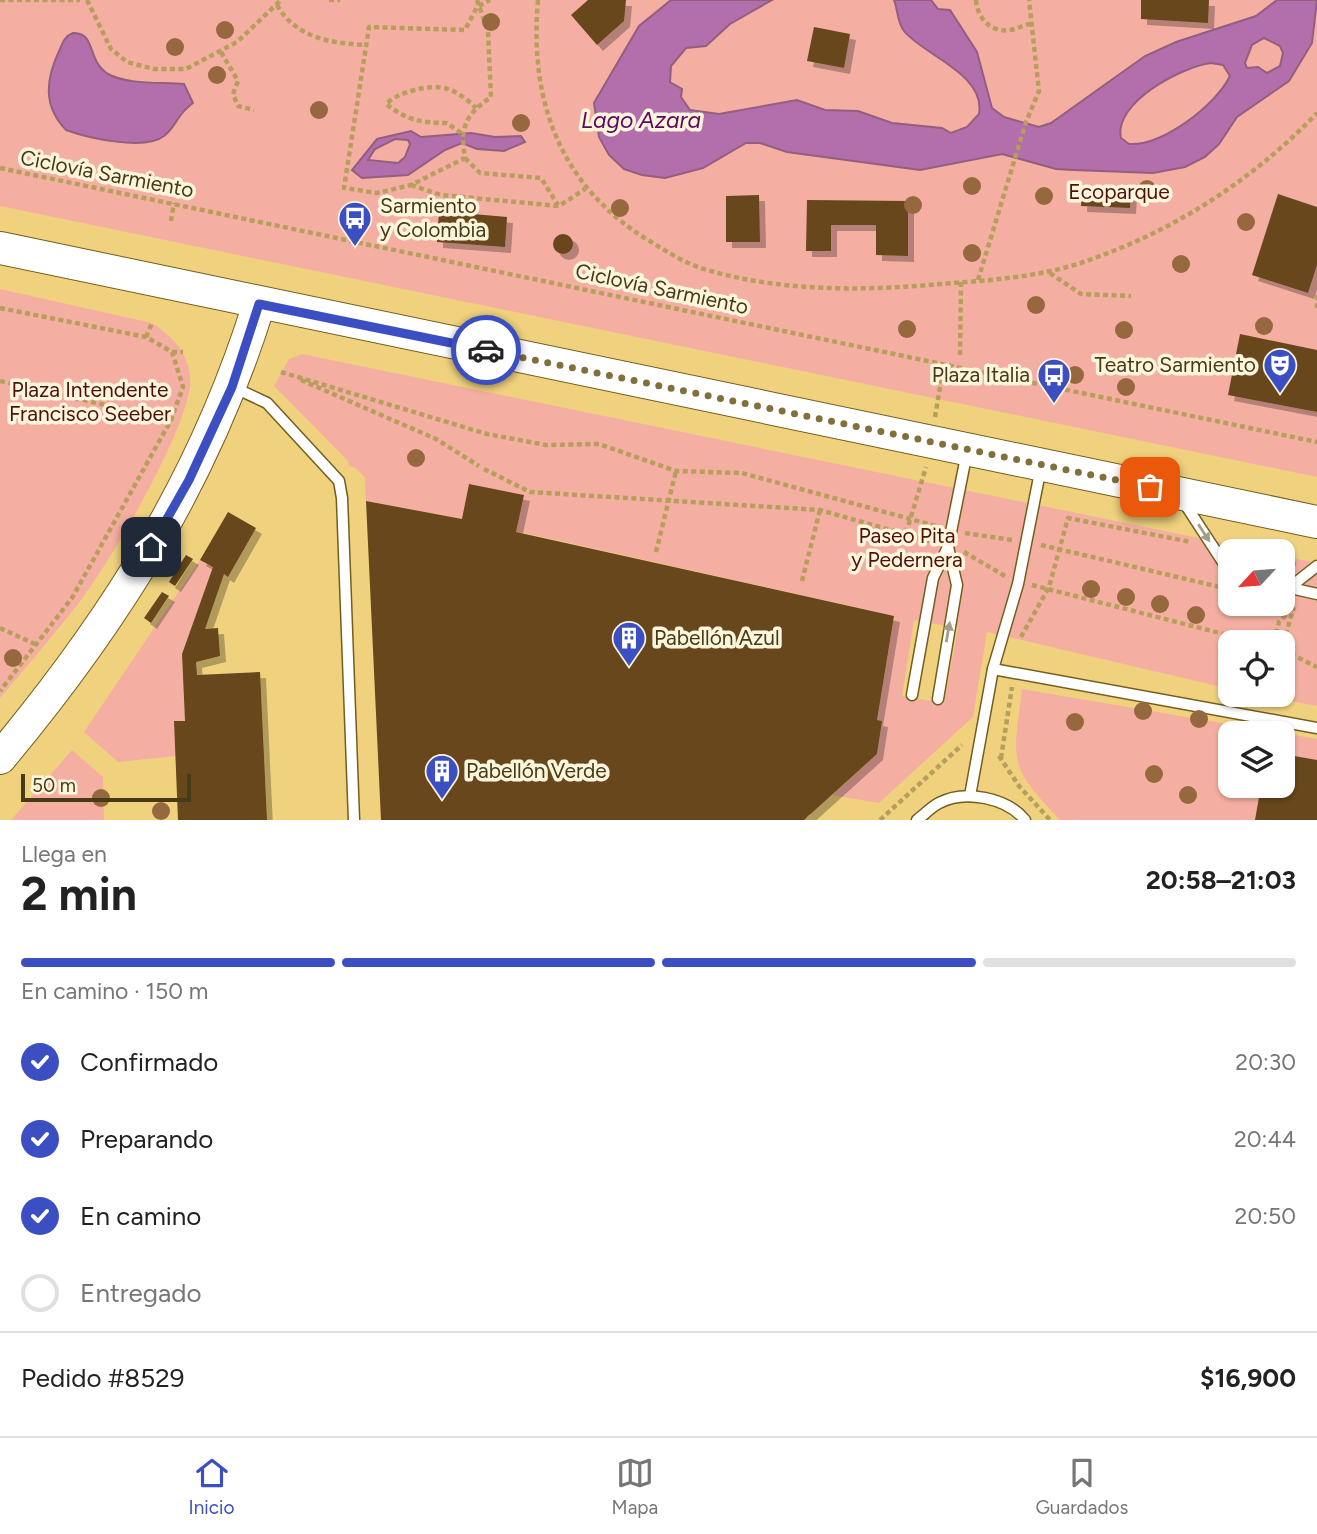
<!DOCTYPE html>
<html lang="es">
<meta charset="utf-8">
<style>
body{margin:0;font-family:Figtree,sans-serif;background:#f6f6f6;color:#222;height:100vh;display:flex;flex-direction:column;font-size:26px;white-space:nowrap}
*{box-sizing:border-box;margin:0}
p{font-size:23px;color:#767676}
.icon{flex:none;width:38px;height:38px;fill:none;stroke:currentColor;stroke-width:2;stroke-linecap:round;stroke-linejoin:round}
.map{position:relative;height:820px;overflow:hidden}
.details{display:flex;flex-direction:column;background:#fff;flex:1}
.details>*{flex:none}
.needle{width:46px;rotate:244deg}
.buttons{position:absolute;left:1218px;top:539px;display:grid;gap:14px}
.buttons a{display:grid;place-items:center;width:77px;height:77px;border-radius:14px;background:#fff;box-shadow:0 2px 5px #0004;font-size:35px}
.scale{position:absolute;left:21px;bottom:18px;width:170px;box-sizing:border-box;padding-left:7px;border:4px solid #473b17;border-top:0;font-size:19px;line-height:24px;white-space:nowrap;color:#473b17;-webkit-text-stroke:5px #fef5dd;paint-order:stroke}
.pin{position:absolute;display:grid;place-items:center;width:60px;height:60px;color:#fff;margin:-30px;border-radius:14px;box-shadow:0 4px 10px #0006}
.courier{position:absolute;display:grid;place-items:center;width:70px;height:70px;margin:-35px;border:5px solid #3b4fc2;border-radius:50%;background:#fff;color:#222;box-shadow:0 2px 9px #0007}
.headline em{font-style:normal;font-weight:700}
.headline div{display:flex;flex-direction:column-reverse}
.headline{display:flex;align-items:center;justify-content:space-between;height:119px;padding:0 21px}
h1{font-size:46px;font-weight:700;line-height:52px}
.bar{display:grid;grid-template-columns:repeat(4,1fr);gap:10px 7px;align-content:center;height:84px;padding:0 21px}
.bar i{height:9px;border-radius:5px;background:#e0e0e0}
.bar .on{background:#3b4fc2}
.bar p{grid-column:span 4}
.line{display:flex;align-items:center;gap:18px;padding:0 21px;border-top:2px solid #e0e0e0}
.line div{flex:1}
ol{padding:0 21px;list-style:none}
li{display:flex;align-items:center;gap:21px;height:77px}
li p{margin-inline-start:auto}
li .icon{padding:7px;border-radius:50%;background:#3b4fc2;color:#fff;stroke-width:4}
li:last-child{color:#767676}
li i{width:38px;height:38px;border:4px solid #e0e0e0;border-radius:50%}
.menu{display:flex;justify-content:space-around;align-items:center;height:98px;border-top:2px solid #e0e0e0;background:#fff;font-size:19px;color:#767676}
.menu a{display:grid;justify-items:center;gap:4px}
.menu .on{color:#3b4fc2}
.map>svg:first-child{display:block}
.green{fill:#f5afa2;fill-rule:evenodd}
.water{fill:#b36eac;stroke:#935f7f;stroke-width:2;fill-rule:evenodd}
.building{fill:#67461c;filter:url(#shadow)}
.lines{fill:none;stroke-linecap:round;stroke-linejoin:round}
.lane-casing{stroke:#735e1b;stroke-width:13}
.secondary-casing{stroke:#735e1b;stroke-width:34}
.path{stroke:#b69e5b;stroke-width:4.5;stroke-dasharray:5 3.5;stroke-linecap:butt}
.lane{stroke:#fff;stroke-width:10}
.secondary{stroke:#fff;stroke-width:32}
.tree{fill:#96683e}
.oneway{fill:#a39d8b}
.done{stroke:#82703b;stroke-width:7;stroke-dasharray:0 12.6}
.route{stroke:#3b4fc2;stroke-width:9}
.labels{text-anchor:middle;stroke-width:7;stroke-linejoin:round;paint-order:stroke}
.street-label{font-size:21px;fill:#473b17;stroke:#fef5dd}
.park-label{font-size:21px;fill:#4d110a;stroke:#fef5dd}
.poi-label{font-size:21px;fill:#473b17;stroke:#fef5dd;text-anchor:start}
.water-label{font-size:23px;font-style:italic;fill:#61065d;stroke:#fef5dd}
</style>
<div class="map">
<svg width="1317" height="820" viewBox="0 0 1317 820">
<defs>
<filter id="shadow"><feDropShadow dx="6" dy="6" stdDeviation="0" flood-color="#0004"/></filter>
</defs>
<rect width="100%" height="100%" fill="#f0d27e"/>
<!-- green -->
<g class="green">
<path d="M0,0H1317V477L0,206Z"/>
<path d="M0,289L152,323C172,336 188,352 190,377C195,420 107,567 78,604C53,636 26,667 0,698Z"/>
<path d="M302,354L1262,551H1230V604H1283V556L1317,563V706L1260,695H1283V642H1230V689L987,632L973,717L879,803L832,795L877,754L881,721L877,720L894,616L462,519L366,501L365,478L356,468L349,466L348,461L274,386L289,359ZM914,620L958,628L944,703L902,696Z"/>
<path d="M200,560L213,567L182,654L185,721L174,722L176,756L118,762L84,732Z"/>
<path d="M1022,689L1281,733H1230V786H1283V733L1317,739V820H1060C1007,764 1013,763 1022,689Z"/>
<path d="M72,750L103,777L104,820H11Z"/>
</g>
<!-- water -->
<g class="water">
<path d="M671,0H772L730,24L706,46L686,48L671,66L670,82L682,89L681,97L690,110L719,114L797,100L825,110L858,111L892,123L942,128L951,133L967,127L979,114C986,74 923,55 904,31C897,22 898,10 894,0H931L938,9L950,10L977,52L992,108L1004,117L1039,127L1051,123L1145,56L1176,42L1256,16L1277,0H1317L1312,43L1289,81L1237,117L1219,144L1205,157L1185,167L1153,173L1074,170L1056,169L1002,154L920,170L787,152L760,143H746L703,168L665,178L642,175L624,169L609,155L599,137L594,103L639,26ZM1264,38L1280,46L1283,53L1280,66L1267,73L1258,67L1247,68L1245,63L1252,45ZM1211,63L1223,65L1230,76C1216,105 1163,146 1129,144L1121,138C1113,103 1181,67 1211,63Z"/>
<path d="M73,33C97,33 86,60 108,74C128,85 161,82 184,84L193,103C176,115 177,126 164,136C145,151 88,138 66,130C42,105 46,78 60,49C63,42 65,36 73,33Z"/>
<path d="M411,131L421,137L471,133L495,137L521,136L525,142L504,151L477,149L462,143L445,150L408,175L362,178L352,170L377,139ZM395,139L408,140L410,144L405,157L398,163L368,160L375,149Z"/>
</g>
<!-- building -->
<g class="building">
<path d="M588,0H626L624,21L597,45L571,15Z"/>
<path d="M1141,0H1209L1208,23L1141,19Z"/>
<path d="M814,27L850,34L844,68L807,61Z"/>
<path d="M1082,188L1131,191L1130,208L1081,206Z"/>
<path d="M1278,194L1317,207V265L1308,293L1252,275Z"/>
<path d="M759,195L760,242H726V196Z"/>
<path d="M807,200L908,201V256L876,255V225H831V251H806Z"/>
<path d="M439,211L507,217L505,247L437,242Z"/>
<circle cx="563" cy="244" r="10"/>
<path d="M1240,334L1317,350V412L1228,395Z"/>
<path d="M469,484L524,495L516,532L894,616L877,720L882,721L877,754L804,820H381L366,501L462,519Z"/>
<path d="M228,512L256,528L228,577L224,574L205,629L218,628L220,656L196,662L197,675L260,672L267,820H178L174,721H185L182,654L213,567L200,560Z"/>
<path d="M186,555L193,559L175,586L169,582Z"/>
<path d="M162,592L169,596L151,623L144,618Z"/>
<path d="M1283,754L1317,760V820H1255L1261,786H1283Z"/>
</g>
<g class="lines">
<defs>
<g id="lane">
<path d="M233,387L267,403L339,481L342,498L354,820"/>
<path d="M1183,501L1230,573"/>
<path d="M1286,587L1317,594"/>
<path d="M1289,588L1317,566"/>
<path d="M993,669L1317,728"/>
<path d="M912,695L933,578L948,547L967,452"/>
<path d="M938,699L957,585L948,547"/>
<path d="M970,796L993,669L1018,584L1041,467"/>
<path d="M917,820C924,815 931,807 939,803C965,789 1007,798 1025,820"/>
</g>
<g id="secondary">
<path d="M0,248L1317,522"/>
<path d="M0,758C116,619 205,478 259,304"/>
</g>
</defs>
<!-- lane casing -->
<use href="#lane" class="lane-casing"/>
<!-- secondary casing -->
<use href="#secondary" class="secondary-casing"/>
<!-- path -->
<g class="path">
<path d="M0,0H80"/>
<path d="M87,0L111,49L127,62L154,69H186L237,42L281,0"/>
<path d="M329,0H340"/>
<path d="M477,0L488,31L491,97C465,115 460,127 465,158L411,185L377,193L344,188L369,27L465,30L477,7L490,0"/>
<path d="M538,0C529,101 560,186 648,240C666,251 684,263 704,269C779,292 864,291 941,284C992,280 1044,277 1092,259C1177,229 1255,178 1317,113"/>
<path d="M976,0C977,18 991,33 1010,30C1018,29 1024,24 1032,24"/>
<path d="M277,5C296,38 330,43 366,45"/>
<path d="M221,52L238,81L233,94L238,106L254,110"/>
<path d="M461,133L447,123C421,123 407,120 386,104C398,92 431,83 448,89C459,93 468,100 476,108"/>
<path d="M465,158L480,173L541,178L558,205"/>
<path d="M0,168L1317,442"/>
<path d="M411,185L441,195L559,206L585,189"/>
<path d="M171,221L174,203"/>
<path d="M1050,273L1081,294L1131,296"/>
<path d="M978,280L1026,122L1039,91L1029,0"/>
<path d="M1317,295V308"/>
<path d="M0,308L146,337L172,352L183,387L171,420L72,598L0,691"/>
<path d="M146,337L152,323"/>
<path d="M172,352H183"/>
<path d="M960,355L961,282"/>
<path d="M281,372L487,434L546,445L599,444L676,471L742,473L936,526"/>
<path d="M301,380L436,439L479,466"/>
<path d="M0,381L171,420"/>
<path d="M935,417L944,364"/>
<path d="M484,469L530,492L820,510L936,543"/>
<path d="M906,533L926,467"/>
<path d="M965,533L1012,540"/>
<path d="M1041,545L1220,587"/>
<path d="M656,552L676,471"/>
<path d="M964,552L1005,576"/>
<path d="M1283,561L1296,564"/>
<path d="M802,581L820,510"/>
<path d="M1032,585L1255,642"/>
<path d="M0,628L37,645"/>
<path d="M1021,637L1049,587L1068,518L1191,542"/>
<path d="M1274,642L1279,622L1294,606"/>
<path d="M1283,643L1294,607"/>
<path d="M1283,650L1317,667"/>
<path d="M999,756L1019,786L1050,820"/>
<path d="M1001,758L1012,687"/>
<path d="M808,816L812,820"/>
<path d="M880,820L962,745"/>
</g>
<!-- lane -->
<use href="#lane" class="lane"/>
<!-- secondary -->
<use href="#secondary" class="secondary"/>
</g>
<!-- trees -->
<g class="tree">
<circle cx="491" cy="22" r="9"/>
<circle cx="225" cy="30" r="9"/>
<circle cx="175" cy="47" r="9"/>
<circle cx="217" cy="75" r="9"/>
<circle cx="319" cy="110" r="9"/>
<circle cx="521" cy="123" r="9"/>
<circle cx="972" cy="186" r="9"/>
<circle cx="1147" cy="189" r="9"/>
<circle cx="1044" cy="196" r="9"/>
<circle cx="913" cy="205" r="9"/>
<circle cx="620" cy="208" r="9"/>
<circle cx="1246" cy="222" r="9"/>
<circle cx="972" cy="253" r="9"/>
<circle cx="1181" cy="264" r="9"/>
<circle cx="1036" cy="305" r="9"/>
<circle cx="1264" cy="326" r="9"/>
<circle cx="907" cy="329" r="9"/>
<circle cx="1124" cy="330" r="9"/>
<circle cx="1075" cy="375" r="9"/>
<circle cx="1126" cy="387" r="9"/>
<circle cx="416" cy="458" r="9"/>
<circle cx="1091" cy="589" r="9"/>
<circle cx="1126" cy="597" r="9"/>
<circle cx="1160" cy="604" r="9"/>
<circle cx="1196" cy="615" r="9"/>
<circle cx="13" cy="658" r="9"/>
<circle cx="1143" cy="711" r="9"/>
<circle cx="1199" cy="719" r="9"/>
<circle cx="1075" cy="722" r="9"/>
<circle cx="1154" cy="774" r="9"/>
<circle cx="1188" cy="795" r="9"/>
<circle cx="101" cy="798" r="9"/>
<circle cx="161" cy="811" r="9"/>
</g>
<!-- one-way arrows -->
<defs><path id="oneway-solid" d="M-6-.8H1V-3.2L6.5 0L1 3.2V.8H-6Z" transform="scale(1.75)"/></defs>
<g class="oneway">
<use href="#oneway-solid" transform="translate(1204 533) rotate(57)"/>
<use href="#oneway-solid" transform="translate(948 632) rotate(-80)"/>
</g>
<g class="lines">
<!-- done -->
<path class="done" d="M486,350L1150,487"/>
<!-- route -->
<path class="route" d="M151,547L189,480L232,387L259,304L486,350"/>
</g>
<!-- icons -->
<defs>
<symbol id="bus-pin" viewBox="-11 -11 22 30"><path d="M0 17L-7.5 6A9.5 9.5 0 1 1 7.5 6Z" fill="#3b4fc2" stroke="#fef5dd"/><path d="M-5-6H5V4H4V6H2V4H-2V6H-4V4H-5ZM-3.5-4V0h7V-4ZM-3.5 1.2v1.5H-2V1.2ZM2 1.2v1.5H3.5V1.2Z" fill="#fff"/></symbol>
<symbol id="theatre-pin" viewBox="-11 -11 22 30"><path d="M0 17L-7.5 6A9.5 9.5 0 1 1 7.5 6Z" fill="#3b4fc2" stroke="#fef5dd"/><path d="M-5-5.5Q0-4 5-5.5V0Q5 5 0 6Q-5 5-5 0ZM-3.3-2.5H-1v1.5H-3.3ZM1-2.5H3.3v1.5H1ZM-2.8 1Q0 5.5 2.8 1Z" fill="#fff"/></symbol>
<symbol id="building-pin" viewBox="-11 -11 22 30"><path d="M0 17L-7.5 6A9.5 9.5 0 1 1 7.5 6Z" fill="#3b4fc2" stroke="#fef5dd"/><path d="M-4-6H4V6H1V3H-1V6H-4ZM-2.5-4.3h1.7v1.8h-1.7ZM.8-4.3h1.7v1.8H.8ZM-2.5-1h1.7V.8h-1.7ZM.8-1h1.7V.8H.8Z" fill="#fff"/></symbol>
</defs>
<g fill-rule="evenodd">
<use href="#bus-pin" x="336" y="199" width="38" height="52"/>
<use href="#theatre-pin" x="1261" y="346" width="38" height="52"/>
<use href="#bus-pin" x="1035" y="356" width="38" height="52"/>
<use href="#building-pin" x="610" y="619" width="38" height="52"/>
<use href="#building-pin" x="423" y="752" width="38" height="52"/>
</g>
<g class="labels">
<!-- street labels -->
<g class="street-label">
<text transform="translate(107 174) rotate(11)" y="7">Ciclovía Sarmiento</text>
<text transform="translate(662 289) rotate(12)" y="7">Ciclovía Sarmiento</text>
</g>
<!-- park labels -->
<g class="park-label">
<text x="1119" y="199">Ecoparque</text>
<text x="90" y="397">Plaza Intendente<tspan x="90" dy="24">Francisco Seeber</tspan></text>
<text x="907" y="543">Paseo Pita<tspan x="907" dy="24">y Pedernera</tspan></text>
</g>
<!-- poi labels -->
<g class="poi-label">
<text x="380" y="213">Sarmiento<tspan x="380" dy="24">y Colombia</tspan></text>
<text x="1256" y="372" text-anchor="end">Teatro Sarmiento</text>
<text x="1030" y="382" text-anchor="end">Plaza Italia</text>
<text x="654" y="645">Pabellón Azul</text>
<text x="466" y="778">Pabellón Verde</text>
</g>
<!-- water labels -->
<g class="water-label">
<text x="641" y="128">Lago Azara</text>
</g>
</g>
</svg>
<div class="buttons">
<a><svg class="needle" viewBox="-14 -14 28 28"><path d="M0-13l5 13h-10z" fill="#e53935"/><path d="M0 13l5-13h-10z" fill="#767676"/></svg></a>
<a><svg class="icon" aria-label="locate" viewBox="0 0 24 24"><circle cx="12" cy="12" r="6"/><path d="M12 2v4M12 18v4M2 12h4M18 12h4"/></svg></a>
<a><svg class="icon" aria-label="layers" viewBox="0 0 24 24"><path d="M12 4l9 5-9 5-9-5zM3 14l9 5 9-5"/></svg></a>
</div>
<div class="scale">50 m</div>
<div class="pin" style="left:1150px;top:487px;background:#ea580c"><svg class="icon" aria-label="bag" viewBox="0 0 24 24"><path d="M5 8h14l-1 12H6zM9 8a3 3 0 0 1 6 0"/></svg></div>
<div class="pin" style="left:151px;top:547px;background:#1f2937"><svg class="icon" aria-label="home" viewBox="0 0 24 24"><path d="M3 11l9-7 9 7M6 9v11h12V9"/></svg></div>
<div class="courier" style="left:486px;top:350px"><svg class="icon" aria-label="car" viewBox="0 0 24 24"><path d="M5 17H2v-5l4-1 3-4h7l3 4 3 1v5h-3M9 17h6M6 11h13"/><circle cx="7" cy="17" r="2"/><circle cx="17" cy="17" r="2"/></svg></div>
</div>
<section class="details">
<div class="headline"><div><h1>2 min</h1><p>Llega en</p></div><em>20:58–21:03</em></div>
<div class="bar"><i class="on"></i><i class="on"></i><i class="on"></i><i></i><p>En camino · 150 m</p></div>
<ol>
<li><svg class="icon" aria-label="check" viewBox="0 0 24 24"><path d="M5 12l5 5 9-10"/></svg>Confirmado<p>20:30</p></li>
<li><svg class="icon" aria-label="check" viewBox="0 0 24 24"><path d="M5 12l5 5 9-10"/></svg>Preparando<p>20:44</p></li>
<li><svg class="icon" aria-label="check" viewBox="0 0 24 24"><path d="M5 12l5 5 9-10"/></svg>En camino<p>20:50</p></li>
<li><i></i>Entregado</li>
</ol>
<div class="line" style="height:91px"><div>Pedido #8529</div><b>$16,900</b></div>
</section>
<nav class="menu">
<a class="on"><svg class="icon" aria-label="home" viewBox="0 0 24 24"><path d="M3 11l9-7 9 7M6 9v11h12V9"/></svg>Inicio</a>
<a><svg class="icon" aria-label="map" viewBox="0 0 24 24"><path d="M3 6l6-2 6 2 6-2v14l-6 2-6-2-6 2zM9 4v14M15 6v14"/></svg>Mapa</a>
<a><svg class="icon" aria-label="saved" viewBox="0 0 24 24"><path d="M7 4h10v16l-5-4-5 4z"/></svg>Guardados</a>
</nav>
